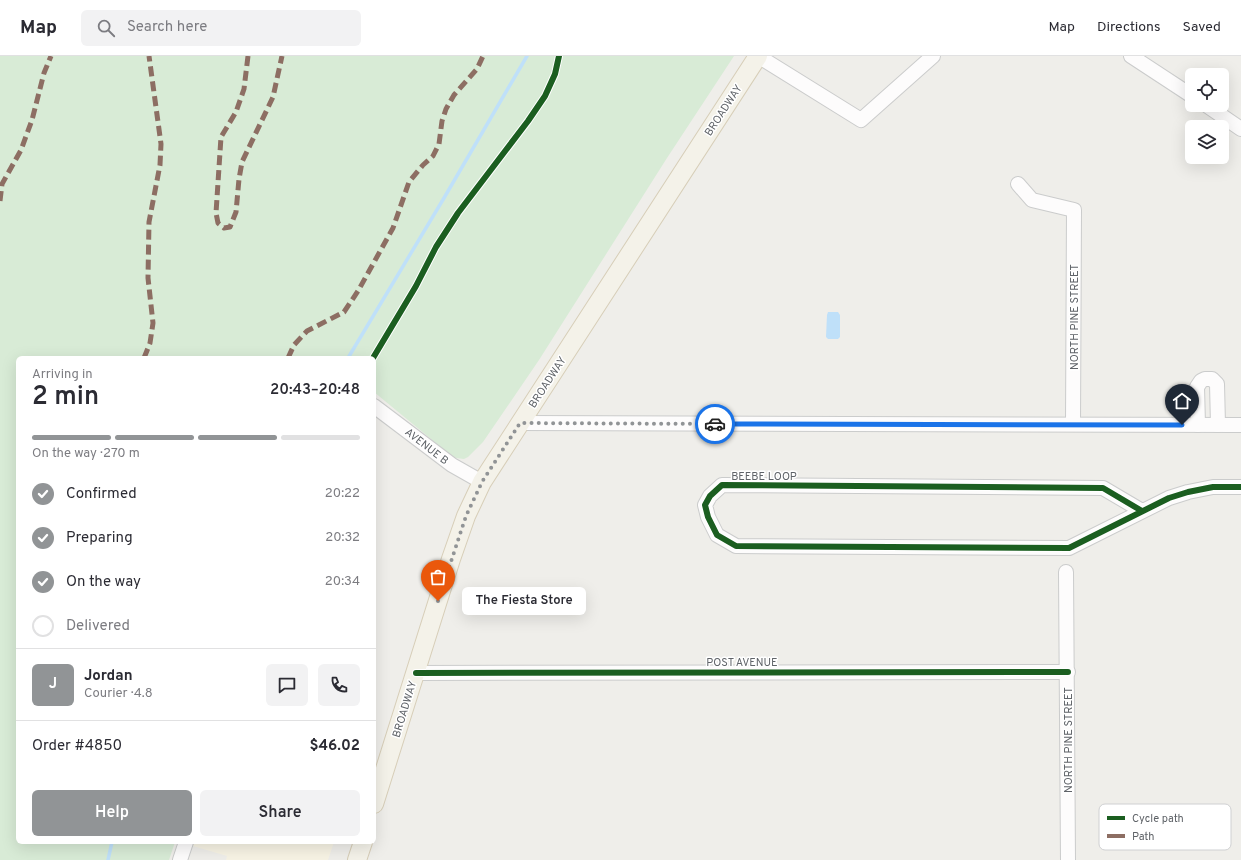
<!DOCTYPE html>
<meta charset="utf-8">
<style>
body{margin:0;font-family:Overpass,sans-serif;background:#f2f2f3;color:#2b2b33;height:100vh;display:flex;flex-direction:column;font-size:15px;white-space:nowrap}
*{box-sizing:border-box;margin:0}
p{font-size:13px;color:#7c7c81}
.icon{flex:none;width:22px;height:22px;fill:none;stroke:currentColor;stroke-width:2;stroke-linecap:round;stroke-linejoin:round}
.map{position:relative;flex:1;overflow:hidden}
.side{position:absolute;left:16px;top:300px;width:360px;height:488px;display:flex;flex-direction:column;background:#fff;border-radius:6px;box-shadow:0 4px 16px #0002}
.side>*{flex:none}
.buttons{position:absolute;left:1185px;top:12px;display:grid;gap:8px}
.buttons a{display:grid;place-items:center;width:44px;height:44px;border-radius:6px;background:#fff;box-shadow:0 4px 16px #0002;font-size:20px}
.pin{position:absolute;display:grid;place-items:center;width:34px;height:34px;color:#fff;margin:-41px -17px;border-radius:50% 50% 50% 0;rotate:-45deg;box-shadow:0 0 4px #0007}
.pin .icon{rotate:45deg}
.courier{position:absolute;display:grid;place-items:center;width:40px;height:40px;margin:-20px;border:3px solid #1a73e8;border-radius:50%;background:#fff;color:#222;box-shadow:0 1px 5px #0007}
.bubble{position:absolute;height:28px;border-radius:6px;background:#fff;box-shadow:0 4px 16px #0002;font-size:13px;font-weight:600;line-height:28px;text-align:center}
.headline em{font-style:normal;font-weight:600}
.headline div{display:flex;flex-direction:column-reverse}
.headline{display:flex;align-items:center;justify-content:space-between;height:68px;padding:0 16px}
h1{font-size:26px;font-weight:600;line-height:30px}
.bar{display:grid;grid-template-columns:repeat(4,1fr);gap:6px 4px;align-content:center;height:48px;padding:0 16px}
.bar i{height:5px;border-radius:3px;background:#e1e1e2}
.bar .active{background:#919496}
.bar p{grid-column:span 4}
.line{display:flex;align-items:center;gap:10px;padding:0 16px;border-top:1px solid #e1e1e2}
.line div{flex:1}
.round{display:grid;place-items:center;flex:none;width:42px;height:42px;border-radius:6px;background:#f2f2f3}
ol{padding:0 16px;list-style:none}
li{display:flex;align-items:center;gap:12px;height:44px}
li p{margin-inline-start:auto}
li .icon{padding:4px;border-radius:50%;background:#919496;color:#fff;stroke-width:4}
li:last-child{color:#7c7c81}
li i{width:22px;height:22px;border:2px solid #e1e1e2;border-radius:50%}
.button{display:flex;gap:8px;margin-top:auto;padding:8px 16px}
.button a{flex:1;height:46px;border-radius:6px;background:#919496;color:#fff;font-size:16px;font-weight:600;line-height:46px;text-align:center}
.button a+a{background:#f2f2f3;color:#2b2b33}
header{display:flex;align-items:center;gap:24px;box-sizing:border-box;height:56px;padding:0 20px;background:#fff;border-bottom:1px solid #e1e1e2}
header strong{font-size:19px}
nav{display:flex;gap:22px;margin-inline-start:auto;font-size:14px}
.search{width:280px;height:36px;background:#f2f2f3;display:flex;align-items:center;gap:10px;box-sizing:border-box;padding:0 14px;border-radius:6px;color:#7c7c81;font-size:15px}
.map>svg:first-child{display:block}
.commercial{fill:#f7f3e4}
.green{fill:#d8ebd6}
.water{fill:#bfe0f9}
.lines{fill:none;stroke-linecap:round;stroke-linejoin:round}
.stream{stroke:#bfe0f9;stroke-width:3.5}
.minor-casing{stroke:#cbcccc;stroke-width:16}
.major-casing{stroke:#d7ceb8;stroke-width:20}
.minor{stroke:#fdfcfc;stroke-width:14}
.major{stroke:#f4f2e9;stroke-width:18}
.quiet{stroke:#8d6e63;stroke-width:5;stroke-dasharray:10 5;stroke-linecap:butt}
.cycleway-casing{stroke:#fff;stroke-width:8}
.cycleway{stroke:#1b5e20;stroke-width:6}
.done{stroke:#919496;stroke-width:4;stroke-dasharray:0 7.2}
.route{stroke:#1a73e8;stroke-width:5}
.labels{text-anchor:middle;stroke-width:3;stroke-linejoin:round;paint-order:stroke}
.street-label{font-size:11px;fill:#5f6368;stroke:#fff}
.key{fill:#fff;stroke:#cfd0d2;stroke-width:1}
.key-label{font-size:11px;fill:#5f6368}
</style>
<header>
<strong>Map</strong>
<div class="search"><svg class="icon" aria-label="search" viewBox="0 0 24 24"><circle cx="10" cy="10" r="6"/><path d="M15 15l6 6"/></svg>Search here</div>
<nav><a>Map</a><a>Directions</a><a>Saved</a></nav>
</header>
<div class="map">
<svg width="1241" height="804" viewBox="0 0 1241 804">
<rect width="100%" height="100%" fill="#efeeea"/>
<!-- commercial -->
<path class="commercial" d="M194,786H334L328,804H226L227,800L193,790Z"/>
<!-- green -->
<path class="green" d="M0,0H734L667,102L539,304L483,386L468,401L464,403L456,402L448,397L374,336V302H18V786H175L169,804H0Z"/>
<!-- water -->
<path class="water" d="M828,256H838L840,259V281L838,283H828L826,281L827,259Z"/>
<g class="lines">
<!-- stream -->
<g class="stream">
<path d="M348,302L444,142L527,0"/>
<path d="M108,804L112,786"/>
</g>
<defs>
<g id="minor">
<path d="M758,0L861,64L933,0"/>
<path d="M1131,0L1192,40"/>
<path d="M1206,49L1241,73"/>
<path d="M1018,128L1032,144L1074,154L1073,368"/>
<path d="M374,350L452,409L482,426"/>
<path d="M520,367L1241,369"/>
<path d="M1198,369L1197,331L1201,325L1205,323H1212L1217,328L1218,369"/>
<path d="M1142,455L1103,432L722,429L710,440L705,449L708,461L717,479L736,490L1069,492L1169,442L1188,436L1213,431H1241"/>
<path d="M1066,516L1068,804"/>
<path d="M416,617L1068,616"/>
<path d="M180,804L186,786"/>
</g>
<g id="major">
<path d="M374,748L451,503L466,460L482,426L758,0"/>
<path d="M357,804L363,786"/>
</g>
</defs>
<!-- minor casing -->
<use href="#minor" class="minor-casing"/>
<!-- major casing -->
<use href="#major" class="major-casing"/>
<!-- minor -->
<use href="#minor" class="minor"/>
<!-- major -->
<use href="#major" class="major"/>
<!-- quiet -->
<g class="quiet">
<path d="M248,0L244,33L236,56L221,81L216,157L218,167L224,172L230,171L236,156L239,123L242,106L273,41L282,0"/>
<path d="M0,145L2,128L21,94L32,64L44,17L51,0"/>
<path d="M144,302L150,287L153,267L148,222L149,166L160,109L161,88L149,0"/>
<path d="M288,302L294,289L307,275L344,256L358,235L393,172L409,126L423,109L433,100L439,88L442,65L446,53L454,39L477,13L483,0"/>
</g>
<defs>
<g id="cycleway">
<path d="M373,302L416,230L436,191L458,157L528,65L545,40L555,18L559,0"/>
<path d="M1142,455L1103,432L722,429L710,440L705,449L708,461L717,479L736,490L1069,492L1169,442L1188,436L1213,431H1241"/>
<path d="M416,617L1068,616"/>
</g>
</defs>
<!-- cycleway casing -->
<use href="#cycleway" class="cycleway-casing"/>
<!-- cycleway -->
<use href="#cycleway" class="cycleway"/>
</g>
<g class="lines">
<!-- done -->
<path class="done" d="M438,545L466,460L482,426L520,367L715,368"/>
<!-- route -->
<path class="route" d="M715,368L1182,369"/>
</g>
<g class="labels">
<!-- street labels -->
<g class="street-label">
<text transform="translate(723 54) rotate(-57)" y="4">BROADWAY</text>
<text transform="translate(1074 261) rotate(-90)" y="4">NORTH PINE STREET</text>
<text transform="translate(547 326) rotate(-57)" y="4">BROADWAY</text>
<text transform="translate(427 390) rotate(38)" y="4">AVENUE B</text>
<text x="764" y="424">BEEBE LOOP</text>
<text x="742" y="610">POST AVENUE</text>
<text transform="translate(404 653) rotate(-73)" y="4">BROADWAY</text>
<text transform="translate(1068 684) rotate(-90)" y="4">NORTH PINE STREET</text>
</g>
</g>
<!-- legend -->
<rect x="1099" y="748" width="132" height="46" rx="6" class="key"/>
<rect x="1107" y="760" width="18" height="4" fill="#1b5e20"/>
<rect x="1107" y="778" width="18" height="4" fill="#8d6e63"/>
<g class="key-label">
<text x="1132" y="766">Cycle path</text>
<text x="1132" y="784">Path</text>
</g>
</svg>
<div class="buttons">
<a><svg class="icon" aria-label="locate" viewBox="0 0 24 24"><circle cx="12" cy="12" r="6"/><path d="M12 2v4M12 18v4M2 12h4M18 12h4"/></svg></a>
<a><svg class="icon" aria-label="layers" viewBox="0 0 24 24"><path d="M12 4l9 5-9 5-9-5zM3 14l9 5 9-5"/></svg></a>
</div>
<div class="pin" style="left:438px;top:545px;background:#ea580c"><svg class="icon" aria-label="bag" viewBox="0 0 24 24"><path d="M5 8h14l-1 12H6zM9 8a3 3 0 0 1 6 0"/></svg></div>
<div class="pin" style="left:1182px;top:369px;background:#1f2937"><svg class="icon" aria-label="home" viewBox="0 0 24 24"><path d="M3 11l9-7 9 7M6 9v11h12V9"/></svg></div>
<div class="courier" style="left:715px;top:368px"><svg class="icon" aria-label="car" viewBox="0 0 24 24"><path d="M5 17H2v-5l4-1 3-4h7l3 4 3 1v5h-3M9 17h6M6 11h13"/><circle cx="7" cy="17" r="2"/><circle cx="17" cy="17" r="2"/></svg></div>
<div class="bubble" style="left:462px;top:531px;width:124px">The Fiesta Store</div>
<section class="side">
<div class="headline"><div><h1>2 min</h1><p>Arriving in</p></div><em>20:43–20:48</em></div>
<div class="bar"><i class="active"></i><i class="active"></i><i class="active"></i><i></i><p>On the way · 270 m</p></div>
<ol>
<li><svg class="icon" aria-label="check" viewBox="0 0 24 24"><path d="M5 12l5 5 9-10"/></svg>Confirmed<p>20:22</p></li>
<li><svg class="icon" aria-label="check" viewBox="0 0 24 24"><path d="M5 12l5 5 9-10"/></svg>Preparing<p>20:32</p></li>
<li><svg class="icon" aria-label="check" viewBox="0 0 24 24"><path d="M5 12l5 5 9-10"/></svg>On the way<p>20:34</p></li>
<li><i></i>Delivered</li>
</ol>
<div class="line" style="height:72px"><b class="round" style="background:#919496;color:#fff">J</b><div><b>Jordan</b><p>Courier · 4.8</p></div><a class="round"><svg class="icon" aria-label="chat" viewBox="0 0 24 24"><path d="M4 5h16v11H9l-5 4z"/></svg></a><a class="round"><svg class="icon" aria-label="phone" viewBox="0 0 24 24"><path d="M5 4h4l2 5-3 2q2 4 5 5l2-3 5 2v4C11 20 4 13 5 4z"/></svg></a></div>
<div class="line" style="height:52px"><div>Order #4850</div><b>$46.02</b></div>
<div class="button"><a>Help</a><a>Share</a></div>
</section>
</div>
